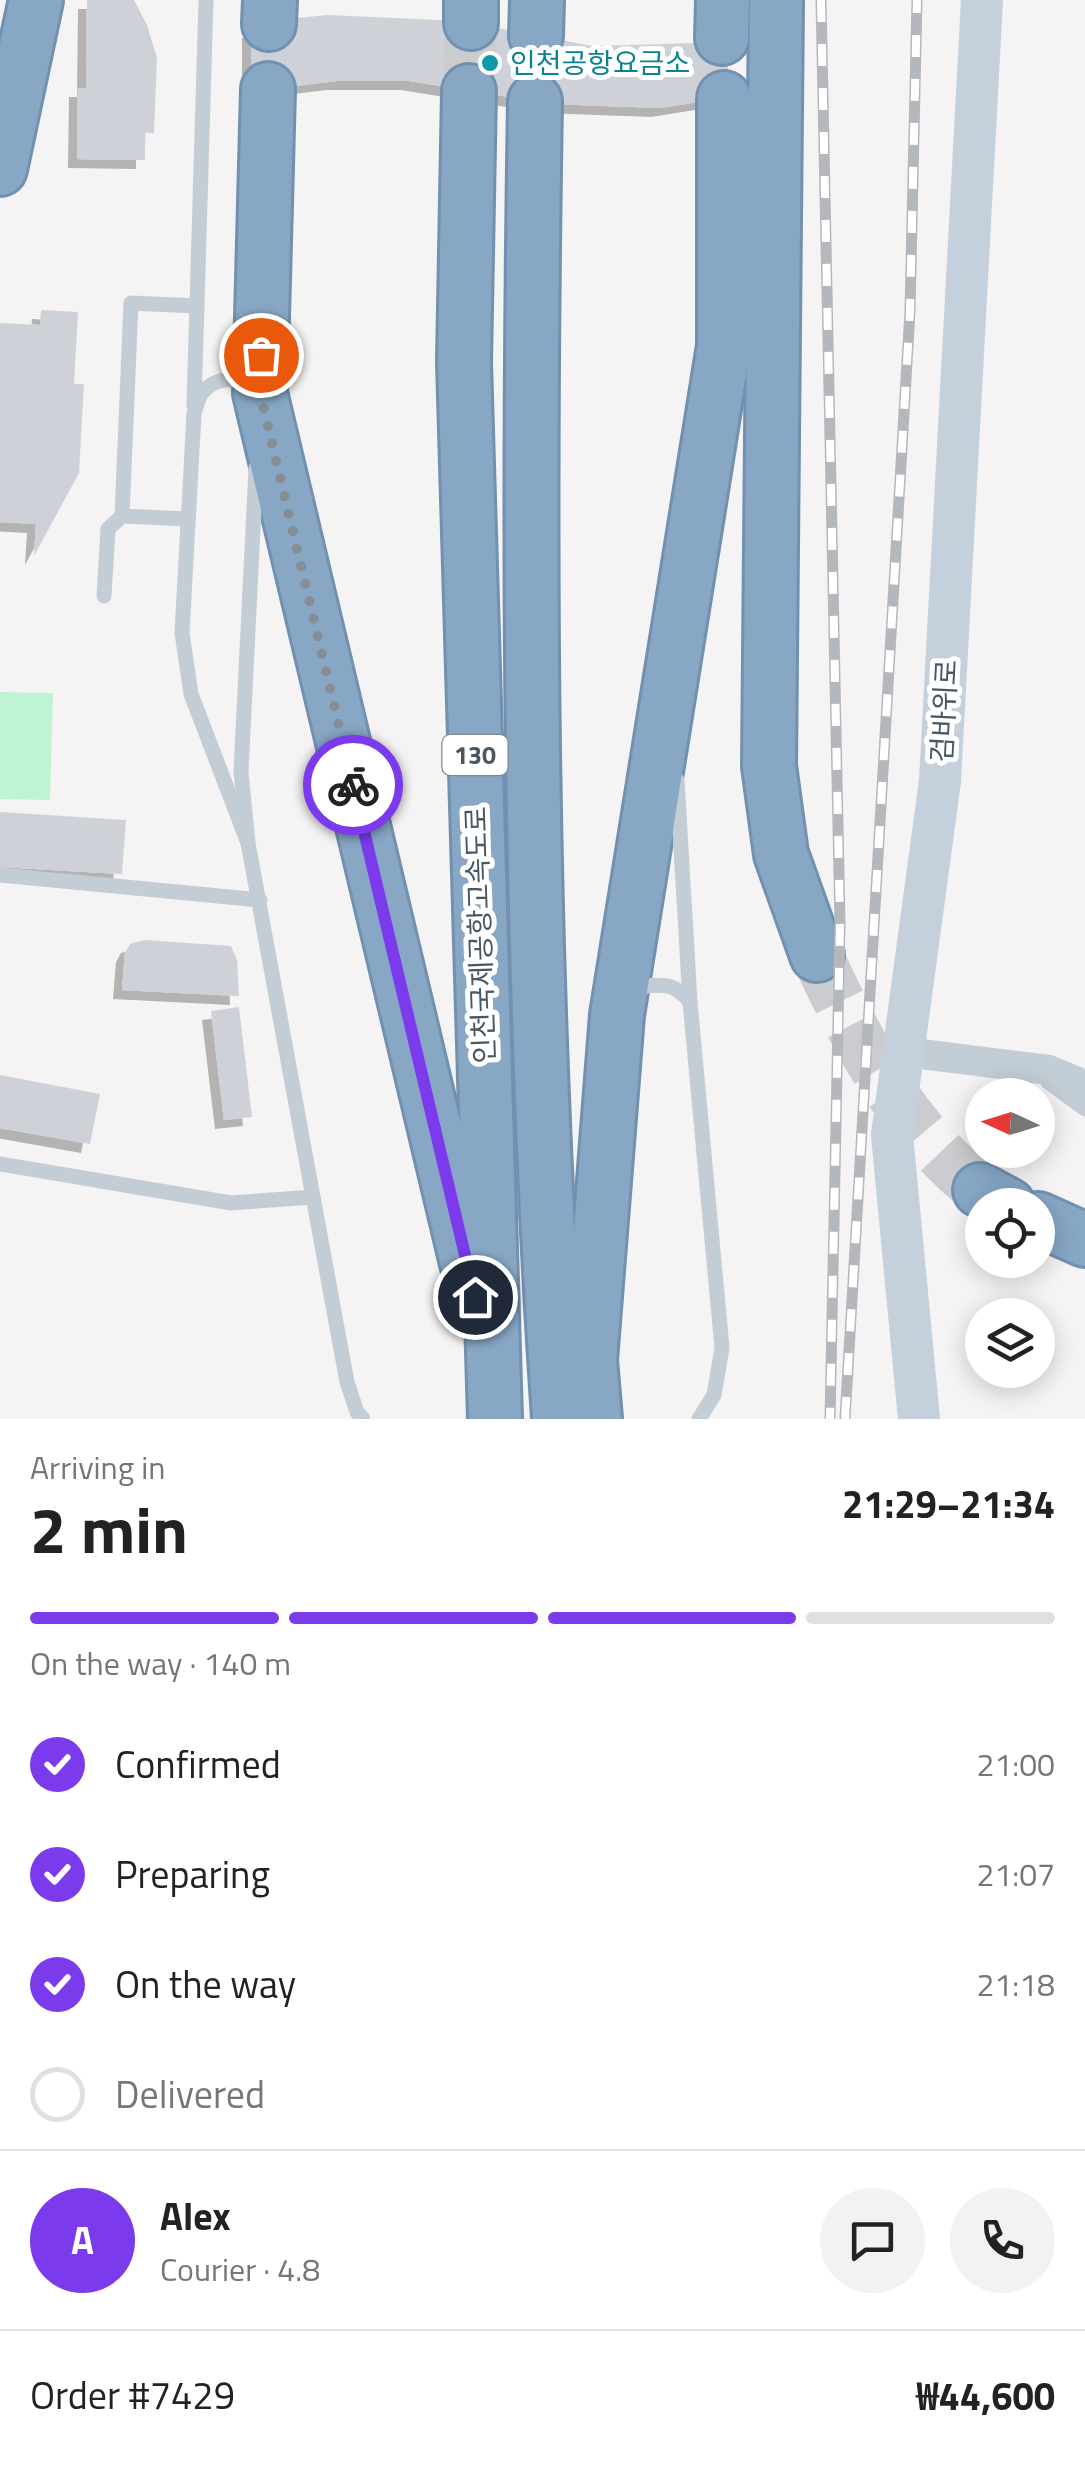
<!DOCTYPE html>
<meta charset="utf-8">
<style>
body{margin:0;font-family:"Titillium Web","Noto Sans KR",sans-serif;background:#f2f2f2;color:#222;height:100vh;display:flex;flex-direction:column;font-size:38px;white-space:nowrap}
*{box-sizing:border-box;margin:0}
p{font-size:32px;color:#767676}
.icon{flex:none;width:55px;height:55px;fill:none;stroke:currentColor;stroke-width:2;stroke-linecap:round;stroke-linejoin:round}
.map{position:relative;height:1419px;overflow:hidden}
.panel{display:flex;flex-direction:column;background:#fff;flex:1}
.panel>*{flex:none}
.needle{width:65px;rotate:274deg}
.fabs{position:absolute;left:965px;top:1078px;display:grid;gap:20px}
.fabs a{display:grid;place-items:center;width:90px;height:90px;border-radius:50%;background:#fff;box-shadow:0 5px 25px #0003;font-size:50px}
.pin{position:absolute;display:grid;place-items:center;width:85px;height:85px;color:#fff;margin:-42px;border:5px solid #fff;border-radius:50%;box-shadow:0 2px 10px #0007}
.courier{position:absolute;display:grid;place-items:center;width:100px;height:100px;margin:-50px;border:8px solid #7c3aed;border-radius:50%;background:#fff;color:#222;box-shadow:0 2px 12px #0007}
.summary em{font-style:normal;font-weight:700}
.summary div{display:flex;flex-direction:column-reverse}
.summary{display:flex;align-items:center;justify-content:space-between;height:170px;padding:0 30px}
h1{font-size:65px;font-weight:700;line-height:75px}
.bar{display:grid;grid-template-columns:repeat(4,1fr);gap:15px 10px;align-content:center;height:120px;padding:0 30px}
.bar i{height:12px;border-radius:8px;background:#e0e0e0}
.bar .on{background:#7c3aed}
.bar p{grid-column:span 4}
.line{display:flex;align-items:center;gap:25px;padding:0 30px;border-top:2px solid #e0e0e0}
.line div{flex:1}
.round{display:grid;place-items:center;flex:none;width:105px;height:105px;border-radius:52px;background:#f2f2f2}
ol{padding:0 30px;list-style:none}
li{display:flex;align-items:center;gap:30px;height:110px}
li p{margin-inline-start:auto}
li .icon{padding:10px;border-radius:50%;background:#7c3aed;color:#fff;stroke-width:4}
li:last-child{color:#767676}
li i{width:55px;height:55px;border:5px solid #e0e0e0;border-radius:50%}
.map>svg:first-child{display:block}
.pitch{fill:#bff4d2}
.building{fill:#ced2d8;filter:url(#shadow)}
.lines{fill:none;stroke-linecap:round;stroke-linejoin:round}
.highway-tunnel{stroke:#cacccf;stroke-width:52;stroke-dasharray:52 26;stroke-linecap:butt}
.highway-casing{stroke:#7291b1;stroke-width:58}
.lane{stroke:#c3cdd5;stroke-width:15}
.street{stroke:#c3cdd5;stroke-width:30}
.secondary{stroke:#c4d0dc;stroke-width:42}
.highway{stroke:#87a7c5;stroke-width:52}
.rail-casing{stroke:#b4b8bd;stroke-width:11}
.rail{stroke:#fff;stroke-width:8;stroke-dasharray:22;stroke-linecap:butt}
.done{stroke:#858e95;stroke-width:10;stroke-dasharray:0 18}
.route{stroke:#7c3aed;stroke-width:12}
.culture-dot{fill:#0f9aa8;stroke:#fff;stroke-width:4}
.labels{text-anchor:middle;stroke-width:10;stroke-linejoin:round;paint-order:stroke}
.shield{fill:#fff;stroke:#7f8991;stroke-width:2.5}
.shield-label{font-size:25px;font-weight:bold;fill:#485762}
.culture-label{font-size:28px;fill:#0d838f;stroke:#fff;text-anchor:start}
.street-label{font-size:28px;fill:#485762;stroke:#fff}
</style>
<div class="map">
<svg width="1085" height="1419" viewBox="0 0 1085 1419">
<defs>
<filter id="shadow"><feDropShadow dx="-9" dy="9" stdDeviation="0" flood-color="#0004"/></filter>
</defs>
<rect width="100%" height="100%" fill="#f5f3f3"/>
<!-- pitch -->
<path class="pitch" d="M0,692L53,693L50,800L0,799Z"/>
<!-- building -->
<g class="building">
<path d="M87,0H134L147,25L157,58L154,133H145V160L77,159L78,88H86Z"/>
<path d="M328,15L461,21L593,46L695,43L727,37L729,97L660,108L553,104L410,81H336L251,91V29L286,19Z"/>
<path d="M41,310L78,312L74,384H84L79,473L34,556L36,524L0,522V323L40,325Z"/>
<path d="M0,812L126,820L122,874L0,867Z"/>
<path d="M144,940L231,946L237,960L239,996L122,990L125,953L130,944Z"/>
<path d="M239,1007L252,1117L224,1120L211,1011Z"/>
<path d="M0,1075L100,1094L90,1144L0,1128Z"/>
</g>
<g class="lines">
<!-- highway-tunnel -->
<g class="highway-tunnel">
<path d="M469,91L471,23"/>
<path d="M817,955C859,1046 901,1126 980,1190"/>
</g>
<defs>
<g id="highway">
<path d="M776,0L769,766L781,854L817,955"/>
<path d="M471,23V0"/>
<path d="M269,24L270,0"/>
<path d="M536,36L537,0"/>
<path d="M722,38L723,0"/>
<path d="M268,89L260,393L467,1263"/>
<path d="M469,91L464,362L495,1419"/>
<path d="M535,101C528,539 529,979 559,1418"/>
<path d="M0,169L36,0"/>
<path d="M980,1190L1008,1205"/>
<path d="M1038,1219L1085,1240"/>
<path d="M595,1419L590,1360L617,1015L724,346V98"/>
</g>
</defs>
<!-- highway casing -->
<use href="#highway" class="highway-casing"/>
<!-- lane -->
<g class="lane">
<path d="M249,386C237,376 215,378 204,391C199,395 196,407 194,414L182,633L191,694L248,843L347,1382L357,1412L363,1419"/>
<path d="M194,405L206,0"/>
<path d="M188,519L122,516L131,303L197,306"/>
<path d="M104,596L108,529L122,516"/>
<path d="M677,780L690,1002L722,1348L714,1395L699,1419"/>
<path d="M248,843L241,772L256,468"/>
<path d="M0,875L260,900"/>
<path d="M636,996L644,986C665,984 676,984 690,1002"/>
<path d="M1048,1082L1085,1109"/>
<path d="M0,1164L231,1203L313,1197"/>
</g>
<!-- street -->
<path class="street" d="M905,1052L1049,1070L1085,1085"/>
<!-- secondary -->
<path class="secondary" d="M919,1419L892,1135L940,781L982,0"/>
<!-- highway -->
<use href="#highway" class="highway"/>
<defs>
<g id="rail">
<path d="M821,0L840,924L830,1419"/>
<path d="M845,1419L910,311L917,0"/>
</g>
</defs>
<!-- rail casing -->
<use href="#rail" class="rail-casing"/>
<!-- rail -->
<use href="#rail" class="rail"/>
</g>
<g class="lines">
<!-- done -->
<path class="done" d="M261,355L260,393L353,785"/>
<!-- route -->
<path class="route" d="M353,785L475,1297"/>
</g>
<!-- markers -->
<circle class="culture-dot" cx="490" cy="63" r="10"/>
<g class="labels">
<!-- shield labels -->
<rect class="shield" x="442.5" y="735" width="65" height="40" rx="8"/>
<g class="shield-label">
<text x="475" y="764">130</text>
</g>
<!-- culture labels -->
<g class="culture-label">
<text x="510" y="73">인천공항요금소</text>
</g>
<!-- street labels -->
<g class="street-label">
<text transform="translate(944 711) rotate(-87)" y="10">검바위로</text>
<text transform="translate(480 935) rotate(-92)" y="10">인천국제공항고속도로</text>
</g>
</g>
</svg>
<div class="fabs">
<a><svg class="needle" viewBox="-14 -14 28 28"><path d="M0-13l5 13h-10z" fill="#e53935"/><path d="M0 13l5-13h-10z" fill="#767676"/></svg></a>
<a><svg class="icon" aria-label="locate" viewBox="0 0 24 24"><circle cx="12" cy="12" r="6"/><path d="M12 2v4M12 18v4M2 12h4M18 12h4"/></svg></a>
<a><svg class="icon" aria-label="layers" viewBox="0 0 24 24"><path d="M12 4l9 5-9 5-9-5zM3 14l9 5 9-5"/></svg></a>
</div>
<div class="pin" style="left:261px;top:355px;background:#ea580c"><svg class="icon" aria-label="bag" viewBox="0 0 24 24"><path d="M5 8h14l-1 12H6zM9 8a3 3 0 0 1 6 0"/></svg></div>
<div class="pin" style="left:475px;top:1297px;background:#1f2937"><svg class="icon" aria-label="home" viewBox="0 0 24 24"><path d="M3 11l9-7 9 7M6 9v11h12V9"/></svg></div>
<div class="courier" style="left:353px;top:785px"><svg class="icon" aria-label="bike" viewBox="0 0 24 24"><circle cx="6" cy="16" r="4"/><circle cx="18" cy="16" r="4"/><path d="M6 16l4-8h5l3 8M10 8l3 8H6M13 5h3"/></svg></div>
</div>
<section class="panel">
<div class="summary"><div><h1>2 min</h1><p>Arriving in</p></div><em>21:29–21:34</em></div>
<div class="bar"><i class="on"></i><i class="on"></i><i class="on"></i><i></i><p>On the way · 140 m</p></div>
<ol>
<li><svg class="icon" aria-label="check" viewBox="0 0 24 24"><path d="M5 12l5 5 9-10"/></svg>Confirmed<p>21:00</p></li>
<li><svg class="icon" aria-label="check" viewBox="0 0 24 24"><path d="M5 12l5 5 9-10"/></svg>Preparing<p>21:07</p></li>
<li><svg class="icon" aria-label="check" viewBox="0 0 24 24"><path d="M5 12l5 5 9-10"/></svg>On the way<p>21:18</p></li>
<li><i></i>Delivered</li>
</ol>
<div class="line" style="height:180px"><b class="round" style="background:#7c3aed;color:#fff">A</b><div><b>Alex</b><p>Courier · 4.8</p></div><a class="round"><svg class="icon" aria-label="chat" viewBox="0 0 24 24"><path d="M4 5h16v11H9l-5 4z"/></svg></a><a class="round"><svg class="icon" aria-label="phone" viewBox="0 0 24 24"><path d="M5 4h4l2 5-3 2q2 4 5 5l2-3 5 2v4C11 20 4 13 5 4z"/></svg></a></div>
<div class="line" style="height:130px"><div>Order #7429</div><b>₩44,600</b></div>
</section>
